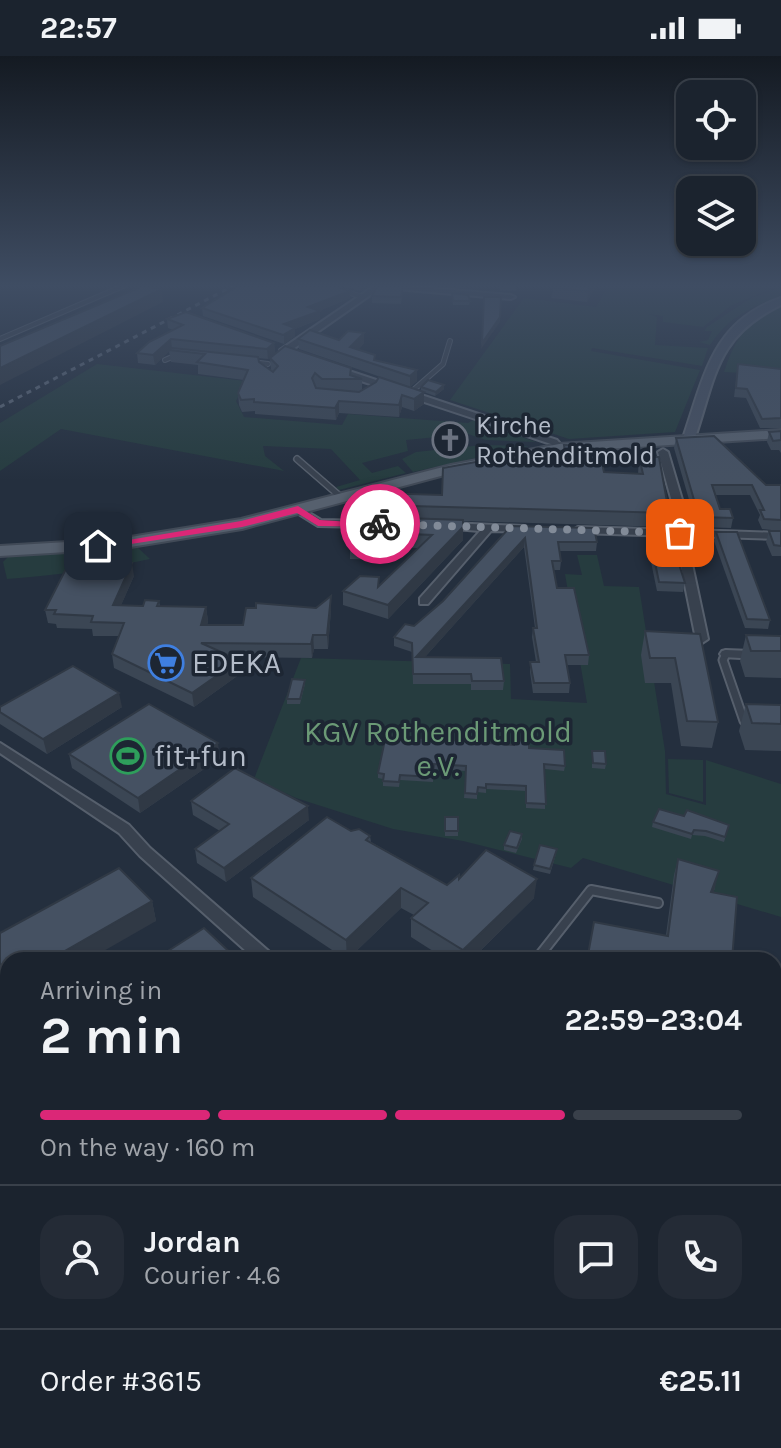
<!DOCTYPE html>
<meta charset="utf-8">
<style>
body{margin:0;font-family:Karla,sans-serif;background:#242b36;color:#f1f3f6;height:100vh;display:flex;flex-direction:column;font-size:30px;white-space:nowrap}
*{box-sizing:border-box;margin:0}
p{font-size:26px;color:#a0a4aa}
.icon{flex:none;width:44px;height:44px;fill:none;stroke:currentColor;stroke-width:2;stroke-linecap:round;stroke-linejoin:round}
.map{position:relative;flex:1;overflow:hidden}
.details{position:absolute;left:0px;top:896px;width:782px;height:496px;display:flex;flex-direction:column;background:#1b232e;border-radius:24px 24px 0 0;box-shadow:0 2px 6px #0004,0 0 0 2px #39404a}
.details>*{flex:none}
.tools{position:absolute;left:676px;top:24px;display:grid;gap:16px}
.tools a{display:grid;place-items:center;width:80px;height:80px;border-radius:16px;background:#1b232e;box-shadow:0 2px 6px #0004,0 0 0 2px #39404a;font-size:40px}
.pin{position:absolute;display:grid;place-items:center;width:68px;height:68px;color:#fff;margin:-34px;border-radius:16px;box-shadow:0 4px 12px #0006}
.courier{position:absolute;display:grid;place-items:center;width:80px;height:80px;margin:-40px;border:6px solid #db2777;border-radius:50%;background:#fff;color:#222;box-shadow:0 2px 10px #0007}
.headline em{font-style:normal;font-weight:700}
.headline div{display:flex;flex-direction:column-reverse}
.headline{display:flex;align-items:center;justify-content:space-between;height:136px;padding:0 40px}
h1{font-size:52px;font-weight:700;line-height:60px}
.bar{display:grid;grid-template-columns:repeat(4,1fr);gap:12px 8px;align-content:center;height:96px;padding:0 40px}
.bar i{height:10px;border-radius:6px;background:#39404a}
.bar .current{background:#db2777}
.bar p{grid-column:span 4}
.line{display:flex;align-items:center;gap:20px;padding:0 40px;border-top:2px solid #39404a}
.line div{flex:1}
.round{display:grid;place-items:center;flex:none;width:84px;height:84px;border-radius:24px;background:#242b36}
.status{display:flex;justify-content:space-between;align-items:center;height:56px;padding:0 40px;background:#1b232e;direction:ltr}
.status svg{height:22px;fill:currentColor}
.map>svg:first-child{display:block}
.green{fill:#263c3f}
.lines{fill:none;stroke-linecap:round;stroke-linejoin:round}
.stream{stroke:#394c67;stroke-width:6}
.lane-far3-casing{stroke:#565f6c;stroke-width:6}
.lane-far2-casing{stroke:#565f6c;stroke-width:8}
.lane-far1-casing{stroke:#565f6c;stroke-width:11}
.lane-casing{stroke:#565f6c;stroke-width:12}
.street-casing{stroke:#565f6c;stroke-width:4}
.secondary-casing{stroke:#565f6c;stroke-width:4}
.primary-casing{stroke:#414a57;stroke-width:4}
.lane-far3{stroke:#38414e;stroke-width:4}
.lane-far2{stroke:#38414e;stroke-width:5}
.lane-far1{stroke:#38414e;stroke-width:7}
.lane{stroke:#38414e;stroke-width:8}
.street{fill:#38414e;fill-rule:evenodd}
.secondary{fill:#465061;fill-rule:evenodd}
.primary{fill:#56606e;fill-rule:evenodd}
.rail-far1{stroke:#5a6575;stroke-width:3;stroke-dasharray:5 5;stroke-linecap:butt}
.rail{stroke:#5a6575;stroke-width:8;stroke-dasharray:12 12;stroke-linecap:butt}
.wall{fill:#3b4654}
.shaded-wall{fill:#303945}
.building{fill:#455162;stroke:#303945;stroke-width:2}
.route{fill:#db2777}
.done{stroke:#828b98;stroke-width:8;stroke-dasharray:0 14.4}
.labels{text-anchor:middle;stroke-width:7;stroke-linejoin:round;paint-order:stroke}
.far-poi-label{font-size:26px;fill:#b4bcc9;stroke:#1d2633;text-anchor:start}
.poi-label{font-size:30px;fill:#b4bcc9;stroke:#1d2633;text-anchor:start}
.park-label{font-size:30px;fill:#6b9a76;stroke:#1d2633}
</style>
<div class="status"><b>22:57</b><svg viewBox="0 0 49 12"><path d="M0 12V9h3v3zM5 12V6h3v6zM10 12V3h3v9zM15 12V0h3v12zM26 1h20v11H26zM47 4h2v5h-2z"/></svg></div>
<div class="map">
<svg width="781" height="1392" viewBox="0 0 781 1392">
<rect width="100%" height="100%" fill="#242f3e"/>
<!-- green -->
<g class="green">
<path d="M592,230H779L732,249L703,271L663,266V260L649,258L657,261L655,289L708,292L702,310L592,292L591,295L700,314L675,376L569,383L450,344L524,242L596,251L607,232Z"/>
<path d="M781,231V240C752,250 727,262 710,289L699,286L708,284L712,275H704L707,271L751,242Z"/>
<path d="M781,251V319L724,316C735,282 747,265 781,251Z"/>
<path d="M97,308L246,325L236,345L244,361L342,369L348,358L468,367L473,364L536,386L486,384L468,378L406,384L408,395L362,407L372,417L398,410L406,417L339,434L336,431L360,424L331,393L263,390L265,400L284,415L61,373L0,415V367Z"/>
<path d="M483,389L529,390L413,416L402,403L416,396Z"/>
<path d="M136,490L150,503C101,514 56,519 7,523L3,506L8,501Z"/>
<path d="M577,499H597L604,530L639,531L665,695L666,738L706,749V704L781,728V861L583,802L571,812L463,785L393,773L296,742L254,723L301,602L510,608L511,643L587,647L565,518L582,519Z"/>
<path d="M668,703L703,704V746L669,737Z"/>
<path d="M8,950V1230L0,1224V953Z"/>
<path d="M781,1220V1315L774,1316V1221Z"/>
</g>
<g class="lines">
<!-- stream -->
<path class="stream" d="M0,969L8,975"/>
<defs>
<g id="lane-far3">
<path d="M327,230L363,241"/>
<path d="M0,283L123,230"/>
<path d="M165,304L179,298"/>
<path d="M251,306L268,308"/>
<path d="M410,337L443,308L450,285"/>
</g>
<path id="lane-far2" d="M297,403L342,442"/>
<path id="lane-far1" d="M726,598L723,604L744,665"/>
<path id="lane" d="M536,904L591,834L658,847"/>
<g id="street">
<path d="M374,230H407L511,239L515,241L511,243L396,233L376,235L286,298H280V294Z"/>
<path d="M331,311H337L557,384L564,392L556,394L551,388L331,315Z"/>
<path d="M663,393L668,396L691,474L781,477V483L686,480L708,583L702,587L696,583L675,480L578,477L573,474L578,471L680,474L658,396Z"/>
<path d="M298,450L321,464L369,465L374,468L369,471L318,470L294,455V451Z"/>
<path d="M446,467L525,470L530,473L525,476L491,475L428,548H420V542L480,475L442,472V468Z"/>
<path d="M726,594L781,596V604L722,601L720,598L722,595Z"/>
<path d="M0,687L129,769L150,792L273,899L275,904H256L140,800L119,777L0,697Z"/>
<rect x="774" y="1097" width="7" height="18"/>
</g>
<g id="secondary">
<path d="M781,242V249C716,280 716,320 695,382L685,385L683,382C704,321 712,265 781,242Z"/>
<rect x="774" y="1191" width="7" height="26"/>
<path d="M190,1384H220L219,1392H189Z"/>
</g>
<path id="primary" d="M781,374V382L559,396L452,417L242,473L118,493L0,500V490L118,483L241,463L451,409L559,388Z"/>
</defs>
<!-- lane-far3 casing -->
<use href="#lane-far3" class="lane-far3-casing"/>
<!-- lane-far2 casing -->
<use href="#lane-far2" class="lane-far2-casing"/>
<!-- lane-far1 casing -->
<use href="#lane-far1" class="lane-far1-casing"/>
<!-- lane casing -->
<use href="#lane" class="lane-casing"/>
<!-- street casing -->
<use href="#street" class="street-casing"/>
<!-- secondary casing -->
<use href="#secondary" class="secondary-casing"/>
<!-- primary casing -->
<use href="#primary" class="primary-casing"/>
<!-- lane-far3 -->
<use href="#lane-far3" class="lane-far3"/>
<!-- lane-far2 -->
<use href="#lane-far2" class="lane-far2"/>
<!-- lane-far1 -->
<use href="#lane-far1" class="lane-far1"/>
<!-- lane -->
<use href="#lane" class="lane"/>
<!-- street -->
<use href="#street" class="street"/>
<!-- secondary -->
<use href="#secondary" class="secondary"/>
<!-- primary -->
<use href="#primary" class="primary"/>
<!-- rail-far1 -->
<path class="rail-far1" d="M0,351L233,230"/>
<!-- rail -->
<g class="rail">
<path d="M0,1257L8,1262"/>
<path d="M0,1279L8,1284"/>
<path d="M215,1384L235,1392"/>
<path d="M261,1384L288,1392"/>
</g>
</g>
<!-- wall -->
<g class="wall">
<path d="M339,230H371L361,235Z"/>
<path d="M403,230L401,248L372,247V240Z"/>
<path d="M450,230H466V232L450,231Z"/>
<path d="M499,230H516V235H500Z"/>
<path d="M554,230H594V233L587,246L551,242Z"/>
<path d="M350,235V242L319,255L320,263L295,273V280L284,288L203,260L202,252Z"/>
<path d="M452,237L470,245L469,249H453Z"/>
<path d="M167,263L274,287L275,297L268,303L258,302L259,306L271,314L270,302L351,319L362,323V334L424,336V348L414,355L402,351L399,361L339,357L336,364L255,358V355L242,356L239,349L238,337L244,324L198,318V309L171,306L169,295L155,309L138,307L137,297L173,274L168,272Z"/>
<path d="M298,283L339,284L364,287L358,294L375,304L417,314V325L410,331L299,293Z"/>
<path d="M738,308L781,313V372H760L746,342L734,341Z"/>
<path d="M421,331L444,333L435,340L421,335Z"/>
<path d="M781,375V397L779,394H771L767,386L769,376Z"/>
<path d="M676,382L766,429H781V475L762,473L758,464L760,459L750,439H715L720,453L733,462L731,472L697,471L674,392Z"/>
<path d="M564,389L588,402L604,416L638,418L639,401L669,457L666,471L463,465V484L388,563L343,549V535L379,530L419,492L383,491L382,504L350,503V490L373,465L375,462V449L442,439L532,401L533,394L563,395Z"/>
<path d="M511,470L597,486L596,495H560L561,505L560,514H554L557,532L589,599L588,609H567L570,627L569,637H533L530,616V606H536L532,581L533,572H535L524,491L425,601L504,625L503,634H471V628H413L412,596L394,590V581L414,570L443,545Z"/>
<path d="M648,473L685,527L683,536L657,535L646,482Z"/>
<path d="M769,475H781V500H772L766,486Z"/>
<path d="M716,476L770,564L768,573L745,572L714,485Z"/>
<path d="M134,520L121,549L143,550L159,545L160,550L206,551L208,565L207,569H243L316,552L331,540V553L328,593H314L312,602L232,601L240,618L194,651L114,612L112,598L119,580H93L92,573L57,572L56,568L48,567L45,554Z"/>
<path d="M645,575L700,578L718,666L712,692L681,690L671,627H645L641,599Z"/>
<path d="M746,579L781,580V622L745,621L740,605Z"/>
<path d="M305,628L300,648H287V643Z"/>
<path d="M746,648L781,649V695L745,694L739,675Z"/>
<path d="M0,651H122L47,698L0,668Z"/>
<path d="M529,692L565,710L564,715L545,713V753L526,752V735L486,733V737L477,736V743L464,742L466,715L434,713L433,726L400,724L399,731L383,730V723L378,722V717Z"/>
<path d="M592,695L606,708L605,713L592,712Z"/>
<path d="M69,698L220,702L140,757L72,712Z"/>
<path d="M191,745L309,764L226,826L197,807L195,793L220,775L193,759Z"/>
<path d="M684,760L729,769L724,786L705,780L692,779L691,783L652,771L653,766Z"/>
<path d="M445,761L458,775V780H445Z"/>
<path d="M522,778V783L516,797L504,794V789Z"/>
<path d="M370,780L371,786L447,829L459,823L534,842L471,904H447L411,881V862L414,859L401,852L347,904L253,841L251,822Z"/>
<path d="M556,798L550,818L533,814L534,809Z"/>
<path d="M678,803L715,832L713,837L732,904L666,879L674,819Z"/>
<path d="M152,845L156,865L8,904V929L0,919V877Z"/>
<path d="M776,917L781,918V1028L774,1027V922Z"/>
</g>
<!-- shaded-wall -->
<g class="shaded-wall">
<path d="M361,230H371L361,235Z"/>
<path d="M591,230H594V233L587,246L588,235Z"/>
<path d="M162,233L163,246L0,329V312Z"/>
<path d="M350,235V242L309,259L320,255V263L295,273V280L284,288V268L308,251Z"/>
<path d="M500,261V266L481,293L482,287Z"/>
<path d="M364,277V287L351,302L350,291Z"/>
<path d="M171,283L172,293L155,309L153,299Z"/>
<path d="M274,287L275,297L268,303L267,293Z"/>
<path d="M417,314V325L410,331V320Z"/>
<path d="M444,329V333L435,340L436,336Z"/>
<path d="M424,336V348L414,355V343Z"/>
<path d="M402,339V351L399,361V349Z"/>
<path d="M339,345V357L336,364L335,352Z"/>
<path d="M463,471V484L388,563V549Z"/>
<path d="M525,482L524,491L416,611V601Z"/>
<path d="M132,507L134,520L115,563L113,549Z"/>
<path d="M331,540V553L328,593L327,579Z"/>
<path d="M206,551L208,565L203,583L201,569Z"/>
<path d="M313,579L314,593L312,602L311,588Z"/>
<path d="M239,604L240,618L194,651L192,637Z"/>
<path d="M119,637L122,651L47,698L43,683Z"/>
<path d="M218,687L220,702L140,757L138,742Z"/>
<path d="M308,750L309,764L226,826L224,812Z"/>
<path d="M719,815L715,832L707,853L711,836Z"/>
<path d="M537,823L534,842L471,904H462L463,894Z"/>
<path d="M401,832V852L347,904L346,884Z"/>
<path d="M152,845L156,865L88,904H49Z"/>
</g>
<!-- building -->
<g class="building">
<path d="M143,230L162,233L0,312V290Z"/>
<path d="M238,230H334L350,235L308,251L320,255L284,268L295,272L283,279L202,252Z"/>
<path d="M403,230L401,241L372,240L377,231Z"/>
<path d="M554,230H591L588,235L552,232Z"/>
<path d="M452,237L468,239L470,245H453Z"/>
<path d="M484,241H501L500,261L482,287Z"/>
<path d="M186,256L274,287L267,293L171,283L153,299L137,297L149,286L183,269L167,263Z"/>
<path d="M310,274L339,284L348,275L364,277L350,291L375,299L374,304L417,314L410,320L298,283Z"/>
<path d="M285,290L351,312L350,319L362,323H322L315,317L312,322L316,332L359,336L376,326L379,321L424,336L414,343L402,339L399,349L339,345L335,352L254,346V343L241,344L238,337L248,314L197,306L205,298L169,294L172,292L258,301L259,306L273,316L278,310L270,302Z"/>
<path d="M738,308L781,313V362L762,363L747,333L736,332Z"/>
<path d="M428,324L444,329L436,336L421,331Z"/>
<path d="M781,375V384L773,385L769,376Z"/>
<path d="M714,380L766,429H781V464L764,463L760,454H764L752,429H712L720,453H730L733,462L699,461L676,382Z"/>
<path d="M564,389L585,390L588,402L601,403L604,416L643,418L639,401H659L669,457L375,449L376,437L442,439L443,412L487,404V400L533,401V394L565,395Z"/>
<path d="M373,461L463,464V471L388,549L343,535L360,520L379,521L378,531L432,479L383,477L382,490H350L353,465H373Z"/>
<path d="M511,470L594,472L597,486H558L561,505H552L557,532H574L589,599H565L570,627H534L530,606H539L533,572H537L525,482L416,601L501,602L504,625H472L471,618H413L412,587L394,581L405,568L414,570L443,545Z"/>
<path d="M648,473L668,474L685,527L659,526Z"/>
<path d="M769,475H781V490L774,489Z"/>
<path d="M716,476H737L770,564L747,563Z"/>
<path d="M70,505L132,507L113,549L143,550L145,544L159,545L157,550L206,551L201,569H243L246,552H256V547L316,552L331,540L327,579H313L311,588L201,587L239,604L192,637L112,598L124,567L91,566L93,560L54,558L56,554H45Z"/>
<path d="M645,575L700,578L718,666L687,665L675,602H650Z"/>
<path d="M746,579L781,580V595H751Z"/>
<path d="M73,610L119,637L43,683L0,656V651Z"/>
<path d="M292,623L305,624L300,643H287Z"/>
<path d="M149,648L218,687L138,742L69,698Z"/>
<path d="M746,648L781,649V668L752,667Z"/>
<path d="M386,679L514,689V684L529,685V692L564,694L565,710L544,708L546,748L526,747V730L486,728V732L478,731L477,738L465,737L466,710L434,708L433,721L400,719L399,726L383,725L384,718L378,717Z"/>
<path d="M592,695H605L606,708L593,707Z"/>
<path d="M235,712L308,750L224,812L195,793L229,768L191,745Z"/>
<path d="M659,753L684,760L687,754L729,769L725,781L706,775L694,774L692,778L653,766Z"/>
<path d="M327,761L351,775L359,773L370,780L366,784L447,829L459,819V823L486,794L537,823L463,894L411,862L428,847L401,832L346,884L251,822Z"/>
<rect x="445" y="761" width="13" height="14"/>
<path d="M510,775L522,778L517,792L504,789Z"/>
<path d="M540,789L557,793L550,813L534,809Z"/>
<path d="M678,803L719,815L711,836L737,841L732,904H587L594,866L668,880Z"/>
<path d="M119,812L152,845L49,904H8V917L0,907V877Z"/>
<path d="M204,872L238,904H154Z"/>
<path d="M776,917L781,918V1012L774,1011Z"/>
</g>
<!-- sky -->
<linearGradient id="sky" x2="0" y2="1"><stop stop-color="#141a22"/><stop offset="0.54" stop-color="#3f4d63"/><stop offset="1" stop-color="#3f4d63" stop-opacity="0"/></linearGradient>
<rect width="781" height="425" fill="url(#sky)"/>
<!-- route -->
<path class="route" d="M298,450L320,464L385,468L380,471L318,470L297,457L242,471L98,493L93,490L241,465Z"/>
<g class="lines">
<!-- done -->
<path class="done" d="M380,468L680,477"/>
</g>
<!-- icons -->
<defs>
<symbol id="church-ring" viewBox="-11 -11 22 22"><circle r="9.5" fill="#1d2633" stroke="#6b7280" stroke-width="1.5"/><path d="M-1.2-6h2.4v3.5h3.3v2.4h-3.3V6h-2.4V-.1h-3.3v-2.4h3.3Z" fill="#6b7280"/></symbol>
<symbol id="supermarket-ring" viewBox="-11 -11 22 22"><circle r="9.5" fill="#1d2633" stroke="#3f7fe0" stroke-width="1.5"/><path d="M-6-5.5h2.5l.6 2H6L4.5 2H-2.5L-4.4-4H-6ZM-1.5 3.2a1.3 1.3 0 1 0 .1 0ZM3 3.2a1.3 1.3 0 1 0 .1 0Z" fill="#3f7fe0"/></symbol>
<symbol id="stadium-ring" viewBox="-11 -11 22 22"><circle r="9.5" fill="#1d2633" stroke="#2e9e5b" stroke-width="1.5"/><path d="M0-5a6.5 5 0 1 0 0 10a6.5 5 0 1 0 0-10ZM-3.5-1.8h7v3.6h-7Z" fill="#2e9e5b"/></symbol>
</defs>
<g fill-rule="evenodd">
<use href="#church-ring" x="430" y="364" width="40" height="40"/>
<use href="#supermarket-ring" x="146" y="587" width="40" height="40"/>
<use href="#stadium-ring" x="108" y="680" width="40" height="40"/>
</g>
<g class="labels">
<!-- far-poi labels -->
<g class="far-poi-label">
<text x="476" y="378">Kirche<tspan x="476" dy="30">Rothenditmold</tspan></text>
</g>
<!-- poi labels -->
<g class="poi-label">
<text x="192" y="617">EDEKA</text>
<text x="154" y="710">fit+fun</text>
</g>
<!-- park labels -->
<g class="park-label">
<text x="438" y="686">KGV Rothenditmold<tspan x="438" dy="34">e.V.</tspan></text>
</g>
</g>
</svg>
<div class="tools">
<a><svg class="icon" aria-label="locate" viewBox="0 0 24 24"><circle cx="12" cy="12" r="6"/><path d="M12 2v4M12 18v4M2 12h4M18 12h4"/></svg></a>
<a><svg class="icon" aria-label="layers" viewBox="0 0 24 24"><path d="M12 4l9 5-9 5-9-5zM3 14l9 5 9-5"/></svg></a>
</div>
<div class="pin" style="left:680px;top:477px;background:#ea580c"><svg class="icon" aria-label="bag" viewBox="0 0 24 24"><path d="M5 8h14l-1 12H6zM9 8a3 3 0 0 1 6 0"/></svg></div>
<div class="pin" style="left:98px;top:490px;background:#1f2937"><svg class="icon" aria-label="home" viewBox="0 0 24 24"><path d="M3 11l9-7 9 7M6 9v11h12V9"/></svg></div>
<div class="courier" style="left:380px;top:468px"><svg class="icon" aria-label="bike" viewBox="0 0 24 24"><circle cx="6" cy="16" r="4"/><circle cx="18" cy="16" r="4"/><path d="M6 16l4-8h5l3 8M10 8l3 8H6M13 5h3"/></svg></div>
<section class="details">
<div class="headline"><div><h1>2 min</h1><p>Arriving in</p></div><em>22:59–23:04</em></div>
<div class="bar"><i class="current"></i><i class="current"></i><i class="current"></i><i></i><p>On the way · 160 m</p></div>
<div class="line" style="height:144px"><a class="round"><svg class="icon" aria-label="person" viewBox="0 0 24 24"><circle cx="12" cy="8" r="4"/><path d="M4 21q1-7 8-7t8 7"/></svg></a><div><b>Jordan</b><p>Courier · 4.6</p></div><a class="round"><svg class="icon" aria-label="chat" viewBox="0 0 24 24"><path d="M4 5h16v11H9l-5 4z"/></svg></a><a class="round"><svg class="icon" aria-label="phone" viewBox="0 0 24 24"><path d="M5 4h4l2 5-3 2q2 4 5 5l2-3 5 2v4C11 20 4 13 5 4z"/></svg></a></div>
<div class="line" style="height:104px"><div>Order #3615</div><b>€25.11</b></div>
</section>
</div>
